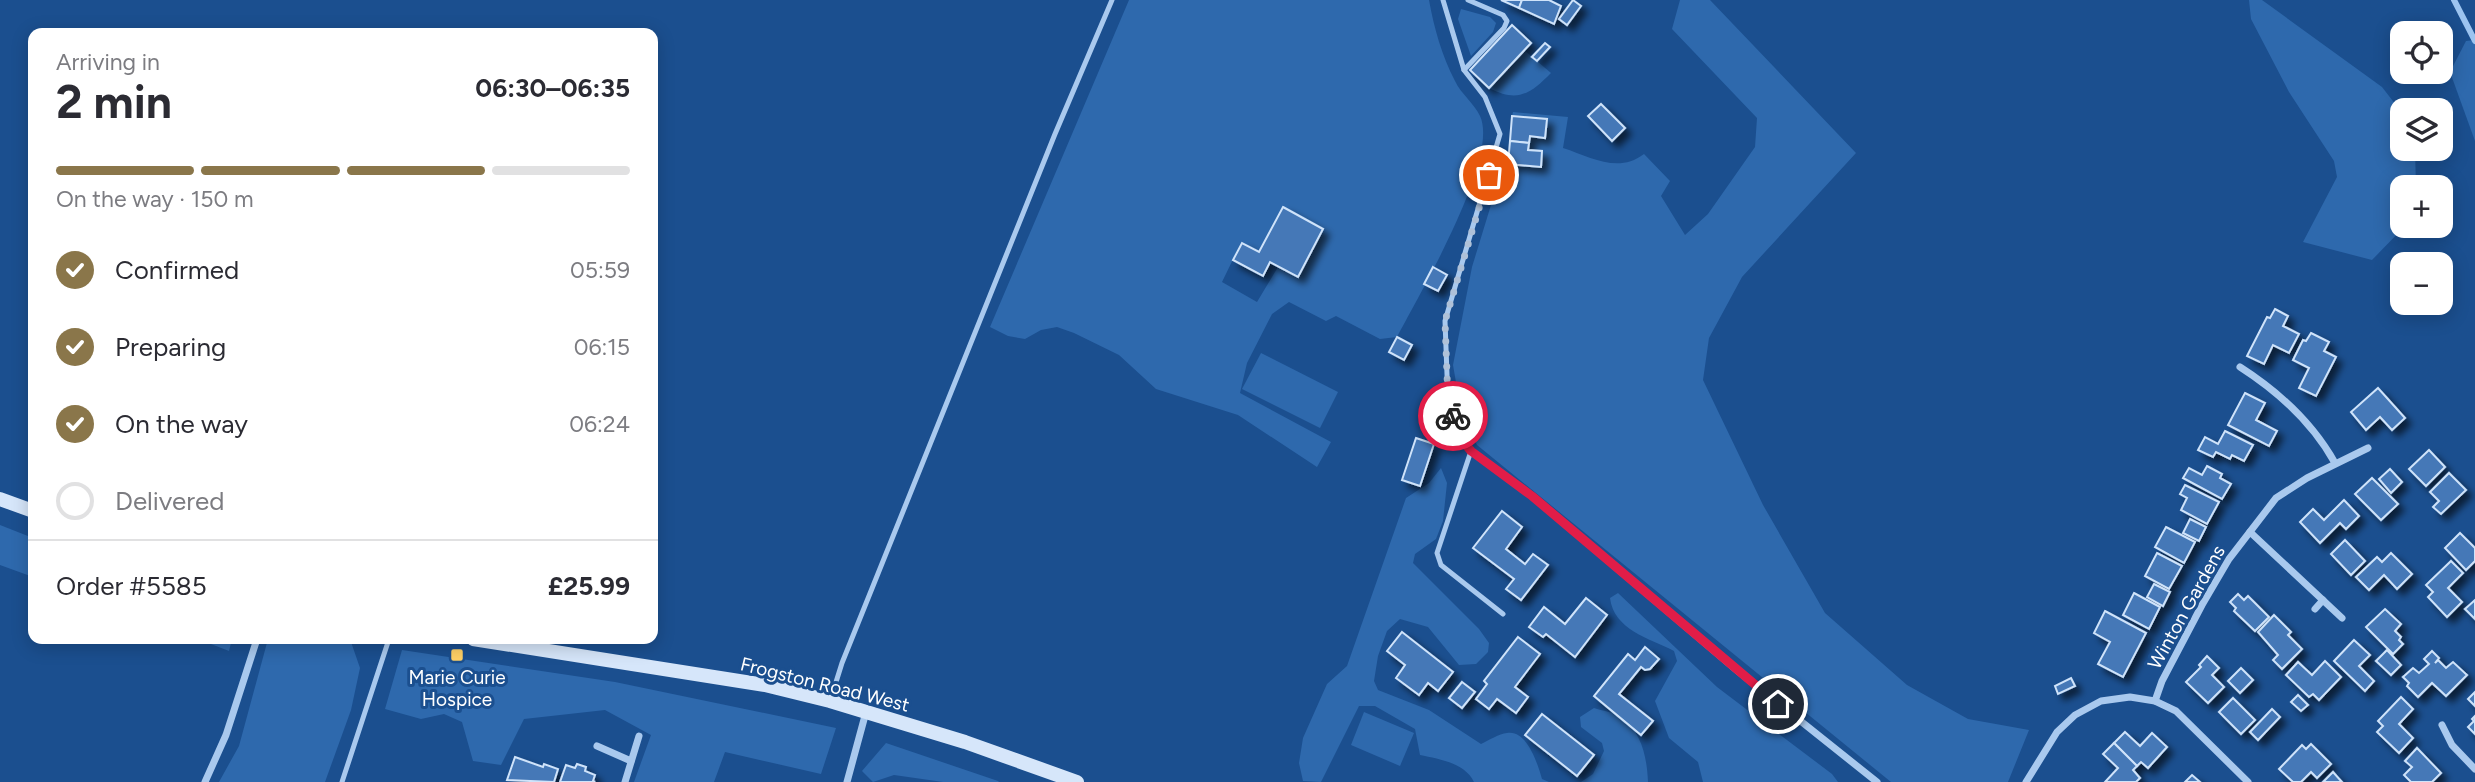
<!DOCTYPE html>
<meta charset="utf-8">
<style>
body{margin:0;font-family:Figtree,sans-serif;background:#f7f7f7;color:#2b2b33;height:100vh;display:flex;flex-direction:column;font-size:26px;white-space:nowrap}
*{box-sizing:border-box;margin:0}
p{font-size:23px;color:#7c7c81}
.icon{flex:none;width:38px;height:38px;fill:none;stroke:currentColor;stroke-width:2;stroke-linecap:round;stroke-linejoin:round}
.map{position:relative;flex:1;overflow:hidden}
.sheet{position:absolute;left:28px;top:28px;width:630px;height:616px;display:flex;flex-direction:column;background:#fff;border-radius:14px;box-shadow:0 4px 18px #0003}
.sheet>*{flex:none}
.controls{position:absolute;left:2390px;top:21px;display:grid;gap:14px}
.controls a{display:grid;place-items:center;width:63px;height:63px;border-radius:14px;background:#fff;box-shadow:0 4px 18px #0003;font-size:35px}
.pin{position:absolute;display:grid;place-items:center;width:60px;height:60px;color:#fff;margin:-30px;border:4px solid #fff;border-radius:50%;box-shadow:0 2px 7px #0007}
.courier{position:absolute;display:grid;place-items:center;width:70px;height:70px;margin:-35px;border:5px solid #e11d48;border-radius:50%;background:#fff;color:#222;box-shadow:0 2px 9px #0007}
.head em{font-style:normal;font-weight:700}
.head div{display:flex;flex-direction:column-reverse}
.head{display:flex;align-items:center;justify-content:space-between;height:119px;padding:0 28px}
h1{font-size:46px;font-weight:700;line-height:52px}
.bar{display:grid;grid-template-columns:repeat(4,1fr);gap:10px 7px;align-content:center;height:84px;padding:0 28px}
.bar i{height:9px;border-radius:5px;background:#e1e1e2}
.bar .selected{background:#8a764a}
.bar p{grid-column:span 4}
.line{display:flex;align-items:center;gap:18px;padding:0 28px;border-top:2px solid #e1e1e2}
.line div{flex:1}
ol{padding:0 28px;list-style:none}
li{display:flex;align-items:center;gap:21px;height:77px}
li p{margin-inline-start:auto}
li .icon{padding:7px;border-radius:50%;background:#8a764a;color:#fff;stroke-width:4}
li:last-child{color:#7c7c81}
li i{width:38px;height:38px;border:4px solid #e1e1e2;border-radius:50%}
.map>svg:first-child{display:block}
.green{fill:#2e69ad;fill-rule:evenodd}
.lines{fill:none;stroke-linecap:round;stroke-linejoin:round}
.stream{stroke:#9cc4f0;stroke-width:6}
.building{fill:#4478b7;stroke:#cfe3fa;stroke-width:2;filter:url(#shadow)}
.service{stroke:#a9c9ee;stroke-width:5}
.minor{stroke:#a9c9ee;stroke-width:7}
.secondary{stroke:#d6e6fa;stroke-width:14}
.done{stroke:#afc1d8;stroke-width:7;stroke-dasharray:0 12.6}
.route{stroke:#e11d48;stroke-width:9}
.poi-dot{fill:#ffd166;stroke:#1b4f8f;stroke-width:2.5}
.labels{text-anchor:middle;stroke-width:6;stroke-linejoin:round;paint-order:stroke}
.street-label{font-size:19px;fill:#fff;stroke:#1b4f8f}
.poi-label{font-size:19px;fill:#fff;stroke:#1b4f8f}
</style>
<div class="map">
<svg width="2475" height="782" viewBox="0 0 2475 782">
<defs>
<filter id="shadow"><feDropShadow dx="6" dy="6" stdDeviation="3.5" flood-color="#0009"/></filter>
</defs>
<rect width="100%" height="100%" fill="#1b4f8f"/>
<!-- green -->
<g class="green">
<path d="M1129,0H1429C1434,28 1442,56 1455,81C1461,94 1474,103 1480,116C1500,158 1419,295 1397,337L1380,339L1336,316L1326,321L1289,302L1272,314L1247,363L1240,393L1331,442L1317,467L1238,415L1156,389L1119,355L1074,333L1057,327L1041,330L1025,339L1008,336L990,327ZM1283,207L1323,229L1298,277L1278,267L1257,302L1222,282L1241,243L1259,252Z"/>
<path d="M1680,0H1710L1856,153L1742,277L1709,338L1703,380L1763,505L1825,613L1907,685L1968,719L2029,730L2008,782H1891L1477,445L1462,417L1453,365L1472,267L1502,169L1507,170L1508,164L1541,167L1542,151L1528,150L1530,136L1545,138L1547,119L1512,116L1513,112L1568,117L1563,148C1591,157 1618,174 1644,154L1670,181L1661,196L1685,235L1708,214L1755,147L1757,118L1672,29Z"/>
<path d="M2249,0H2262L2382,87L2403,114V149H2415L2416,187H2403V226H2405L2372,260L2303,242L2337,177L2334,161L2289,92L2251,19Z"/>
<path d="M1461,9L1490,17L1496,23L1493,32L1471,56L1458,19Z"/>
<path d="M2475,40V141L2450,72L2466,41Z"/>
<path d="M1524,50L1551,73C1530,94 1518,103 1489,88Z"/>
<path d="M1261,353L1338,392L1320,428L1242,389Z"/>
<path d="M1441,468L1447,483L1443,521L1436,539L1415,554L1413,563L1479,629L1489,643L1488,652L1476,664L1459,665L1428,627L1400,619L1387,631L1378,656L1374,681L1378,690L1429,710L1481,744C1489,740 1499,734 1507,733C1527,729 1538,765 1542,779L1549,782H1474C1465,763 1439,759 1420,755L1415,729L1375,706H1359L1321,782L1303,781L1299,763L1303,738L1327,684L1347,666L1406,498L1429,483Z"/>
<path d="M0,525L33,538V577L0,565Z"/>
<path d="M1618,593L1717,687L1832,774L1838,782H1703L1698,762L1669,738L1655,701L1677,661L1674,651C1649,638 1614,630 1610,598Z"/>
<path d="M198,639H232L229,651Z"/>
<path d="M268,639H350L360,668L351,710L325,782H219L239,746Z"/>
<path d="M402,650L615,682L836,728L821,774L725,752L714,782H634L651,735L605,710L524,719L501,765L473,761L462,722L444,714L421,719L385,709Z"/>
<path d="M1594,708C1602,711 1614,712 1621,717C1642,732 1647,758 1648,782H1581L1593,774L1604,751L1602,743L1581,727L1580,717Z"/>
<path d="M1364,712L1414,733L1400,766L1351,745Z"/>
<path d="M886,743L998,781L999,782H943L894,775L873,782L862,771Z"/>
</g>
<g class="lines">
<!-- stream -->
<path class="stream" d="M2454,0L2475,41"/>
</g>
<!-- building -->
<g class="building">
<path d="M1501,0H1522L1519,8Z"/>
<path d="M1522,0H1549L1561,6L1554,24L1519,8Z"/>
<path d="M1573,0L1581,6L1567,25L1559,19Z"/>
<path d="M1512,25L1531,43L1489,88L1470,70Z"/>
<path d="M1545,43L1550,47L1537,61L1532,57Z"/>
<path d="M1601,104L1625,128L1612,141L1588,116Z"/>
<path d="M1512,116L1547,119L1545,138L1530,136L1529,143L1510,141Z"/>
<path d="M1510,141L1529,143L1528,150L1542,151L1541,167L1508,164Z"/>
<path d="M1283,207L1323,229L1298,277L1270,262L1263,276L1233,260L1242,243L1259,252Z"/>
<path d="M1433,267L1447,275L1438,291L1424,284Z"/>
<path d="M2275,309L2288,316L2283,326L2299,334L2289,353L2273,345L2264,364L2247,356L2267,317L2270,318Z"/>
<path d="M2311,333L2329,342L2324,351L2336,357L2316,396L2299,388L2309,368L2293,360L2303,340L2306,341Z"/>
<path d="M1397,337L1412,345L1404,360L1389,352Z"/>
<path d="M2378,388L2405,418L2392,430L2380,417L2366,430L2351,412Z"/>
<path d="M2245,393L2265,403L2256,420L2277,431L2269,446L2228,425Z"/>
<path d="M2225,431L2253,445L2244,461L2232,455L2230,459L2216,452L2213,457L2198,450L2205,437L2218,444Z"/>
<path d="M1416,438L1434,444L1420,486L1402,480Z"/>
<path d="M2429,450L2445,467L2426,486L2409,469Z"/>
<path d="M2207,466L2222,474L2220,478L2231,484L2222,499L2183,478L2189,468L2202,475Z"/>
<path d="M2390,469L2402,482L2391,493L2379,479Z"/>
<path d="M2449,473L2466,490L2441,514L2433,507L2439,501L2430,492Z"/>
<path d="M2372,478L2398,504L2381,520L2355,494Z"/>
<path d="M2185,485L2219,502L2207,524L2181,510L2187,498L2180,494Z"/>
<path d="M2344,500L2359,516L2346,529L2340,523L2320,543L2300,522L2313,509L2324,520Z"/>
<path d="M1502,511L1522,527L1506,549L1525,564L1533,554L1548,565L1521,600L1506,589L1514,579L1473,548Z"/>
<path d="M2190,519L2206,527L2199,541L2183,533Z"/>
<path d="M2166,527L2195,542L2184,563L2155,547Z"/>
<path d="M2460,533L2475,548V561L2466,570L2445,548Z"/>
<path d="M2345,540L2365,561L2351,575L2331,554Z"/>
<path d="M2157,553L2182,566L2169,589L2145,576Z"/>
<path d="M2391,553L2412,574L2397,589L2384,575L2369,590L2356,577L2377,557L2382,562Z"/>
<path d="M2451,561L2463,573L2448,588L2462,602L2447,617L2428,597L2433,592L2426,585Z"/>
<path d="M2154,584L2170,592L2163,606L2147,597Z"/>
<path d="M2134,593L2160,607L2149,629L2123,615Z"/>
<path d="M2238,594L2244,600L2248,596L2269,617L2255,631L2234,611L2236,608L2230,602Z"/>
<path d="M1586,598L1607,615L1575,657L1546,634L1543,637L1529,627L1544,607L1565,624Z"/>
<path d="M2475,600V619L2465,609Z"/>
<path d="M2385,609L2401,624L2395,631L2401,637L2399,640L2403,644L2393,654L2366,627Z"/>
<path d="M2105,611L2146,633L2123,677L2098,664L2110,642L2094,633Z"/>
<path d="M2274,615L2291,632L2288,635L2302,649L2282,669L2273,660L2278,655L2258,632Z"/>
<path d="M1402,632L1453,672L1438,691L1428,683L1419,695L1396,678L1405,665L1387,651Z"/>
<path d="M1518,637L1540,654L1515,687L1528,697L1516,713L1497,699L1489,709L1476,699L1487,684L1484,681Z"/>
<path d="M2354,640L2370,655L2359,666L2374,681L2365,691L2334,661Z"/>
<path d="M1645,647L1659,659L1650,669L1645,670L1641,667L1619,694L1653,721L1641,735L1594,696L1628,654L1635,660Z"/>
<path d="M2387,650L2401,665L2391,675L2376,661Z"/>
<path d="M2432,651L2439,658L2435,663L2438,660L2446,668L2453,662L2467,675L2446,696L2432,683L2418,697L2407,686L2409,683L2403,677L2413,668L2419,673L2429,664L2424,659Z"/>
<path d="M2207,656L2219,668L2212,675L2224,687L2208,703L2186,682L2201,667L2199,665Z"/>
<path d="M2325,661L2341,677L2319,700L2313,694L2309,697L2286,675L2298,662L2312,675Z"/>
<path d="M2241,668L2253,680L2240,693L2228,681Z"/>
<path d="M2071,678L2075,686L2058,694L2055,686Z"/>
<path d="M1462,682L1475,692L1462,708L1449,698Z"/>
<path d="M2475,692V706L2468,699Z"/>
<path d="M2298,695L2308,705L2301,711L2291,702Z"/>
<path d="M2401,697L2413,709L2399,724L2413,738L2399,753L2377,732L2383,726L2378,721Z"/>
<path d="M2233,698L2255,720L2241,734L2219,712Z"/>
<path d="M2272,709L2280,717L2258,740L2250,732Z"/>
<path d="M1542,714L1594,755L1577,776L1525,735Z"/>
<path d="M2475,716V734L2468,727L2474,721L2472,719Z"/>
<path d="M2125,732L2140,746L2152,733L2167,747L2148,768L2141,762L2137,766L2114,743Z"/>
<path d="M2114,743L2137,766L2133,770L2140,778L2136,782H2105L2118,768L2103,754Z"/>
<path d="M2311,744L2331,764L2317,778L2311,772L2301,782H2293L2279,769L2302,745L2306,749Z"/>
<path d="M2417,748L2441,773L2432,782H2411L2404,775L2412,767L2405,761Z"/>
<path d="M515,757L543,767L544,764L558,769L554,782L507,780Z"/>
<path d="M577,764L586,767L585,771L595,775L593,781L595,782H560L566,765L575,768Z"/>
<path d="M2333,772L2342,782H2323Z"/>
<path d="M2192,775L2200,782H2185Z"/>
</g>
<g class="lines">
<!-- service -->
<g class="service">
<path d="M1443,0L1464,70L1485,97L1500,134L1445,321L1448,401L1461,439"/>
<path d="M1464,70L1504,28L1507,21L1503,15L1468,0"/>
<path d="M1471,451L1437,553L1441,565L1503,614"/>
<path d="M831,698L842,663L1055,134L1112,0"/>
<path d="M342,782L389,639"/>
</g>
<!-- minor -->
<g class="minor">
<path d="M2240,367C2279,392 2312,422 2335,463"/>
<path d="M1461,439L1471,451L1532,496L1739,672L1877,782"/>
<path d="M2250,532L2342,618"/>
<path d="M2315,609L2323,600"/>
<path d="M2155,701L2162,681L2202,605L2229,559L2276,498L2307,478L2368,448"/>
<path d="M2442,725L2452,745L2475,769"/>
<path d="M597,746L631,761"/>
<path d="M205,782L226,735L257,639"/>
<path d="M625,782L639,736"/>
<path d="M847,782L866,712"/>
<path d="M2026,782L2057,732L2075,715L2101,701L2130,697L2155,701L2176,711L2248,782"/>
</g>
<!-- secondary -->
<g class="secondary">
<path d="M0,499L33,511"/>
<path d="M473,639L765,685L830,701L965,742L1077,782"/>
</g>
</g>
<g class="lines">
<!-- done -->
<path class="done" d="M1453,416L1448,401L1445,321L1489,175"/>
<!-- route -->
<path class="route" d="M1453,416L1461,439L1471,451L1532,496L1778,704"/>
</g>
<!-- markers -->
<rect class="poi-dot" x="450" y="648" width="14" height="14" rx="3.5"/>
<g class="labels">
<!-- street labels -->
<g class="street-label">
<text transform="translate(2186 607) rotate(-61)" y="7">Winton Gardens</text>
<text transform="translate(825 684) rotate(14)" y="7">Frogston Road West</text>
</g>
<!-- poi labels -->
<g class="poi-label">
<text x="457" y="684">Marie Curie<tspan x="457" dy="22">Hospice</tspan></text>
</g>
</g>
</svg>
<div class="controls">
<a><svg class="icon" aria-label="locate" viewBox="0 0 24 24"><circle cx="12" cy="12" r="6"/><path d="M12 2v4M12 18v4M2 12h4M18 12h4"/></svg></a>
<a><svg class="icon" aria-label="layers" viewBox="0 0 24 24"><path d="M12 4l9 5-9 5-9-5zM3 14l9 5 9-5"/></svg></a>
<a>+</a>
<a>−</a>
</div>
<div class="pin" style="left:1489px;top:175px;background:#ea580c"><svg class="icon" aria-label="bag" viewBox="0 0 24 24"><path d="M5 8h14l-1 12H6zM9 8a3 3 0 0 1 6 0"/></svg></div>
<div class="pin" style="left:1778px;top:704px;background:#1f2937"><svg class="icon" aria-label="home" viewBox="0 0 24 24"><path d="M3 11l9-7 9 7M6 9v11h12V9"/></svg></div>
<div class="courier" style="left:1453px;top:416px"><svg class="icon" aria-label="bike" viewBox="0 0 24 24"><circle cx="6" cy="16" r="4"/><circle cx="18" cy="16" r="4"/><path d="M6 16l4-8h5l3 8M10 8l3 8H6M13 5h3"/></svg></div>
<section class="sheet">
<div class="head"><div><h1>2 min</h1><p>Arriving in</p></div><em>06:30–06:35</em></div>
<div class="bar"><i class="selected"></i><i class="selected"></i><i class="selected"></i><i></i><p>On the way · 150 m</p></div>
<ol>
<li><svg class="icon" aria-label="check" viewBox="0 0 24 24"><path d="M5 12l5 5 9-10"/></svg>Confirmed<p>05:59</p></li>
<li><svg class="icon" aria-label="check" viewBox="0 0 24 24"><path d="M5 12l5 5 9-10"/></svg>Preparing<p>06:15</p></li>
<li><svg class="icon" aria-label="check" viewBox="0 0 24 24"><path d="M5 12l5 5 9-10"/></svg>On the way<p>06:24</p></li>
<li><i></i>Delivered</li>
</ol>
<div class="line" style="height:91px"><div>Order #5585</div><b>£25.99</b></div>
</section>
</div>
